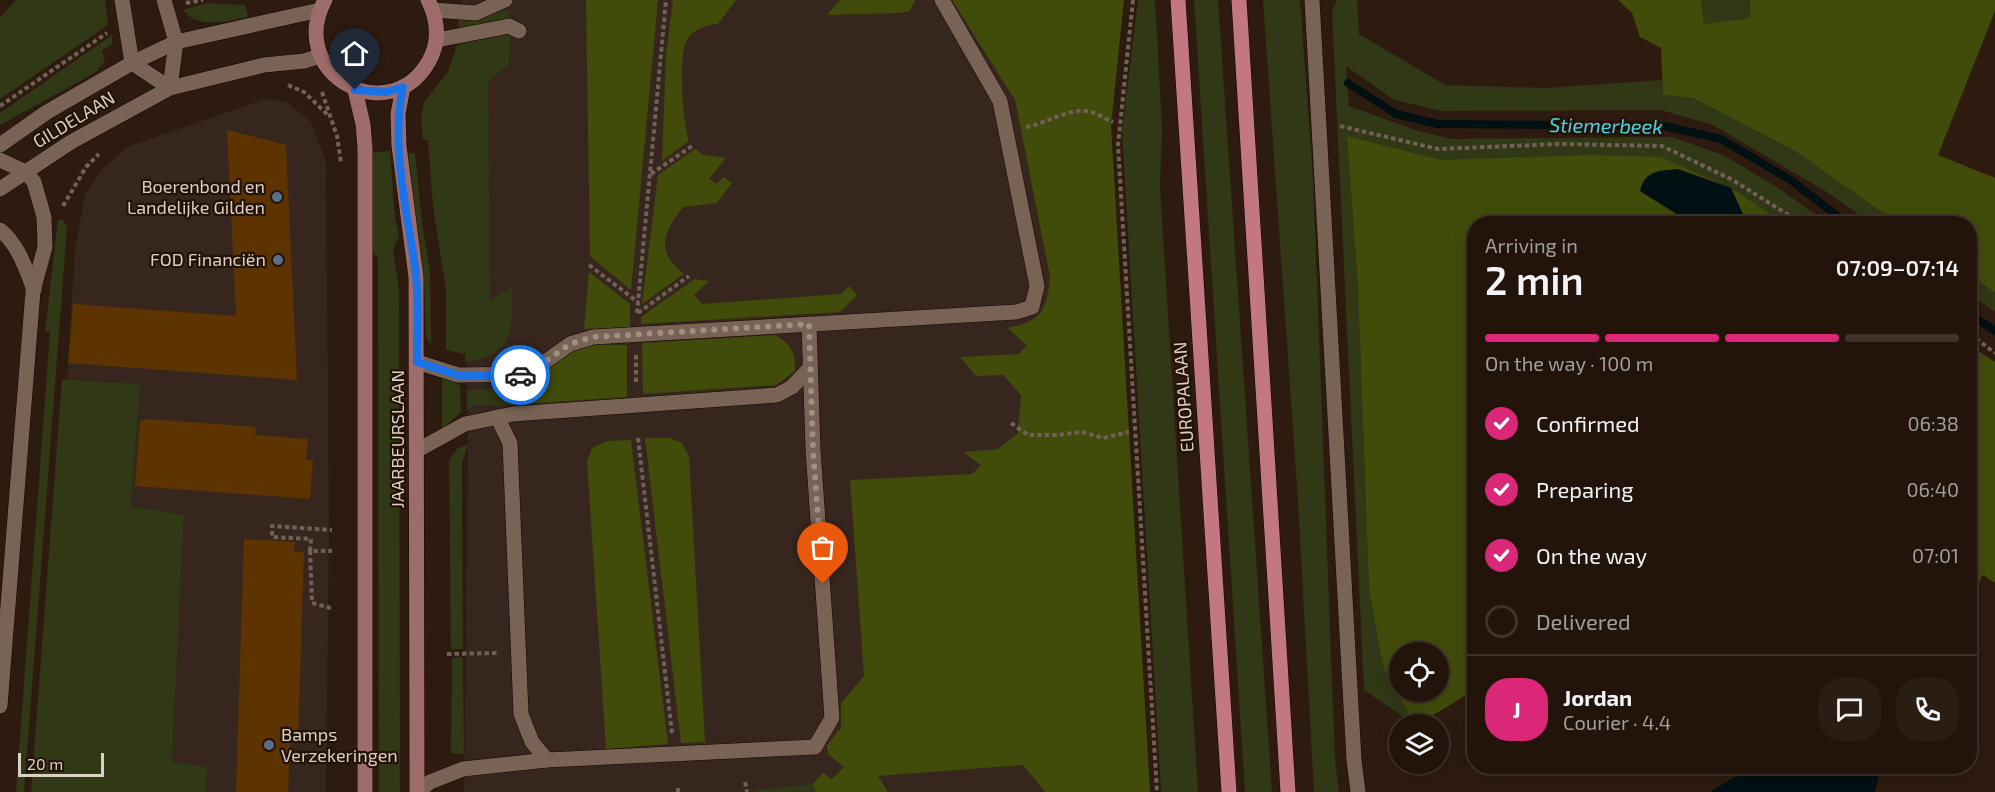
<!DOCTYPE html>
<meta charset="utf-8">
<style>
body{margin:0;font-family:"Exo 2",sans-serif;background:#2a1d14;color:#f1f3f6;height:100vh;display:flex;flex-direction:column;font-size:22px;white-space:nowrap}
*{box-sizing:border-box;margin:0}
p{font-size:20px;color:#a29e9d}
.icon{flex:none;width:33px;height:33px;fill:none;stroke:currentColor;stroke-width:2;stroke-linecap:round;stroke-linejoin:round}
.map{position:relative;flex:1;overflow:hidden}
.drawer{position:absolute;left:1467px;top:216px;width:510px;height:558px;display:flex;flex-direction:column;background:#22140b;border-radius:24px;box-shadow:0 3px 15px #0003,0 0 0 2px #3f332c}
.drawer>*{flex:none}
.controls{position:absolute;left:1389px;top:642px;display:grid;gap:12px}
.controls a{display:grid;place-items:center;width:60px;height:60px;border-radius:50%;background:#22140b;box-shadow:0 3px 15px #0003,0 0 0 2px #3f332c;font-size:30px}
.scale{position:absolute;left:18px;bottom:15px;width:86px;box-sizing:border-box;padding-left:6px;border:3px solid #dccfc7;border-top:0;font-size:16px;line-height:21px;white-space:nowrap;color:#dccfc7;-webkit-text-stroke:4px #231206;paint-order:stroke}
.pin{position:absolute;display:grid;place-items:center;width:51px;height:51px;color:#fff;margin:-62px -26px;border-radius:50% 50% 50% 0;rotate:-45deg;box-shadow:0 0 6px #0007}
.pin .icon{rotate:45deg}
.courier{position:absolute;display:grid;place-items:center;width:60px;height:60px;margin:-30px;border:4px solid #1a73e8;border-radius:50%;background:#fff;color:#222;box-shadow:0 2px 8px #0007}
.head em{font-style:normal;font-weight:600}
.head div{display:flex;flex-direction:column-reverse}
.head{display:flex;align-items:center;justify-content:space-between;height:102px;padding:0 18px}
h1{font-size:39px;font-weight:600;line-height:45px}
.bar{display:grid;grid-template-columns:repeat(4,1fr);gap:9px 6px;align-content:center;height:72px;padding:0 18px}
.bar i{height:8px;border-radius:4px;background:#3f332c}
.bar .on{background:#db2777}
.bar p{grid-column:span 4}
.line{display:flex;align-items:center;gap:15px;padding:0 18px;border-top:2px solid #3f332c}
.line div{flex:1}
.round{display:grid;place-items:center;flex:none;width:63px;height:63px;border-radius:24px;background:#2a1d14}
ol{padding:0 18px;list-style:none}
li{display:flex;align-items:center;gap:18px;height:66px}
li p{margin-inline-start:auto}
li .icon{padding:6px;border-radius:50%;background:#db2777;color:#fff;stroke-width:4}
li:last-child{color:#a29e9d}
li i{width:33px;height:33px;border:3px solid #3f332c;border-radius:50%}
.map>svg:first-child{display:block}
.commercial{fill:#36261d}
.green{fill:#313816}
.forest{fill:#414c0b;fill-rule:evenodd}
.water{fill:#001013}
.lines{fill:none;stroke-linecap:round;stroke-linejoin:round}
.stream{stroke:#001013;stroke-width:8}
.building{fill:#5d3300}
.service-casing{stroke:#150600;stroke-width:16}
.minor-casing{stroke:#150600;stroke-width:16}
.tertiary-casing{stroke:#150600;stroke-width:16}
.secondary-casing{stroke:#150600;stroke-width:16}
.primary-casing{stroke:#150600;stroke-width:16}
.path{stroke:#716056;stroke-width:4;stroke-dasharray:4.5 3;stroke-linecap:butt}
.service{stroke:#796355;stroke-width:15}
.minor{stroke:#796355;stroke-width:15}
.tertiary{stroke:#796355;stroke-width:15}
.secondary{stroke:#9e6d6b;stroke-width:15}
.primary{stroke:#c37781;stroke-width:15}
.done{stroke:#9f9087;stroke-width:6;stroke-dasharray:0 10.8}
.route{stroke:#1a73e8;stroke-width:8}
.service-dot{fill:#5c6f8a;stroke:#231206;stroke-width:2}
.labels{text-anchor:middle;stroke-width:4.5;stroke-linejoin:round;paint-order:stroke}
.street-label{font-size:18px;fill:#dccfc7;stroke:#231206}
.poi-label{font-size:18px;fill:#dccfc7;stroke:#231206;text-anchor:end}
.water-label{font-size:20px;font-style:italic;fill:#4fd3e4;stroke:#231206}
</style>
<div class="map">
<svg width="1995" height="792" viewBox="0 0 1995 792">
<rect width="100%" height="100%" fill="#2e1b0f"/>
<!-- commercial -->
<g class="commercial">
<path d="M462,0H957L1015,100L1050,277L1028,474L878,776L1023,765L1045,792H464L468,447Z"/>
<path d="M265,99L287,102L311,122L326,162L329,527L326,792H206L207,767L172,762L184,515L131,506L140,384L67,379L75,249L85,194L102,170L127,147Z"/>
</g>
<!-- green -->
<g class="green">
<path d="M16,0H105L108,25L0,99V18Z"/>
<path d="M1138,0H1155L1162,126L1160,186L1198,792H1161L1122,131Z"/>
<path d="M1194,0H1218L1272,792H1245Z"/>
<path d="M1263,0H1300L1313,178L1335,761L1339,792H1314L1298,501Z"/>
<path d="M1337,0H1357L1359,34L1445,85L1545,88L1662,80L1663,95L1693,98L1795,151L1897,223H1871L1827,192L1713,125L1661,110L1442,111L1394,100L1346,66L1349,106L1415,130L1451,139L1672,137L1723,155L1775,186L1828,223H1747L1730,188L1678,169L1640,191L1691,223L1347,136L1358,288L1369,589L1383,667L1414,724L1364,690L1332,12Z"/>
<path d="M1701,0H1748L1750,18L1704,24Z"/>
<path d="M207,3L245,5L248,17C226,21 199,30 183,10Z"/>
<path d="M497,10L509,11L508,20L459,30L458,20H472Z"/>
<path d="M510,34L509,64L488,82L490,301L512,287C512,330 515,355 465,362V354L446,350V290L433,206L428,140H423L421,117L424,102L448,72L457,45Z"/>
<path d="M112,35V44L102,51L105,61L96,72L0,125V113Z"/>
<path d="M390,151L395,219L399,235L393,249L399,291L400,792H379L378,258L371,251L373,153Z"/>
<path d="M415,153L422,223L430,272L431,345L426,336L424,278L408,154Z"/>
<path d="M58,220H63L67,227L24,792H16L50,332L45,331Z"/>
<path d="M1970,275L1995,293V312L1970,294Z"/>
<path d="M442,374L460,386L461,412L442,429Z"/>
<path d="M62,379L140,384L131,506L184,515L172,762L207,767L206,792H31Z"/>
<path d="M511,388L512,405H475L467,409V390Z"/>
<path d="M468,444L462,463L463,649H451L449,460L457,449Z"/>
<path d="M463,657L464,754L451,753L452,658Z"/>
<path d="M813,784L816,792H756V790Z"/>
</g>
<!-- forest -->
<g class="forest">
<path d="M586,0H658L631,290L590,256Z"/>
<path d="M673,0H736L718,24C707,25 696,28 688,38C677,52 683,123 689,141L662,161L666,54Z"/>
<path d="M840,0H915L910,11L900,13L827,15Z"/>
<path d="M952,0H1124L1111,125L1150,792H1045L1023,765L878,776L888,792H816L813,784L823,773L832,779L844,767L828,754L827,745L841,728V703L864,676L850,480L972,474L981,465L963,452L998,449L1018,433L1021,395L1003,375L976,376L960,357L1018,354L1027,346L1008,328C1042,321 1047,310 1050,277L1015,100Z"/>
<path d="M1618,0H1701L1704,24L1750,18L1749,0H1995V11L1938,155L1995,178V293L1970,275V224L1897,223L1795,151L1693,98L1663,95L1661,48L1640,37L1632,13Z"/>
<path d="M1347,136L1442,160L1594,155L1661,157L1723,185L1701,177L1640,191L1691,223L1474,224V690L1419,724H1414L1383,667L1369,589L1358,288ZM1400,652H1438V692H1400Z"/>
<path d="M695,149L704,155L726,158L709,179L717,184L723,177L732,183L717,203L683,207C663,233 655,251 684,274L642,304L658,175Z"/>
<path d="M1731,188L1783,223H1747Z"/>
<path d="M589,272L630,304V327L584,329Z"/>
<path d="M695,279L709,281L694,295L702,304L841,294L849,286L857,295L840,312L641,324V317Z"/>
<path d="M775,335C792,345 795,352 795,371L776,385L643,394L642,343Z"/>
<path d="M627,345V397L524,404L523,387C543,381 553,359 571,351C588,343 609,345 627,345Z"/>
<path d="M1970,346L1995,362V583L1983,575L1970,599Z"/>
<path d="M645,438H670L682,443L689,457L705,742L681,743Z"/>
<path d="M631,440L668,744L606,749L587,461L592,448L607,441Z"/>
</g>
<!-- water -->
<g class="water">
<path d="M1678,169L1731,188L1747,223H1691L1640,191C1645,170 1659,171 1678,169Z"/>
<path d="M1751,767V766L1881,767L1875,792H1710Z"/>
</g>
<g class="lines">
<!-- stream -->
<g class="stream">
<path d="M1348,83L1396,114L1438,124L1664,126L1721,139L1792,181L1848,224"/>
<path d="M1970,314L1995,331"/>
</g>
</g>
<!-- building -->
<g class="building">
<path d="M227,130L286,145L297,380L68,363L73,304L236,316Z"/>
<path d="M148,419L256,427L255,435L308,439L306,460H313L310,499L135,486L140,421Z"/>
<path d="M244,539L295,542L294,552H304L298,738L290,739L288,792H236Z"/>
</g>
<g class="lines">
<defs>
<g id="service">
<path d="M433,10L476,13L505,0"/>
<path d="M437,40L509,26L519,31"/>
<path d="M417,362L458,375L528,374L570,344L593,337L1016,312L1032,307L1037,286L1000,101L942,0"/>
<path d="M497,417L510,443L521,714L532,742L547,760"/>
<path d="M418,450L465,424L513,414L777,395L792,387L810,368"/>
<path d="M418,792L430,782L463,769L547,760L815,747L832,718L813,450L809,324"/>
</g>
<g id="minor">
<path d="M122,0L132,63L170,88L176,42L164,0"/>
<path d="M1312,0L1354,760L1358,792"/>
<path d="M0,160L26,172L34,182L44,217L45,247L33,291L0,706"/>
<path d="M0,230C18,244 26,269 34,290"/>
</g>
<g id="tertiary">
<path d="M0,145L47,112L132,63L176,42L320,10"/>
<path d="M0,189L71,142L170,88L264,65L304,61L320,56"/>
</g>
<g id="secondary">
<path d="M325,0C285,74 390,131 429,61C440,41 438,20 428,0"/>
<path d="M403,87L398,114L399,146L416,277L417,792"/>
<path d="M355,90L363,124L365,148V792"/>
</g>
<g id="primary">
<path d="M1178,0L1229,792"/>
<path d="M1239,0L1288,792"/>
</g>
</defs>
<!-- service casing -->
<use href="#service" class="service-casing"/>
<!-- minor casing -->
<use href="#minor" class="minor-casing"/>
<!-- tertiary casing -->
<use href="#tertiary" class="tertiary-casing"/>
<!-- secondary casing -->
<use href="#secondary" class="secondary-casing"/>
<!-- primary casing -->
<use href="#primary" class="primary-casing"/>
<!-- path -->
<g class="path">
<path d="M1133,0L1118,145L1157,792"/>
<path d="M186,3L203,0"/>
<path d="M288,85L304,92L329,116"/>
<path d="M322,92L337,136L341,163"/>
<path d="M0,106L107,33"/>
<path d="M1340,126L1438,149L1559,144L1662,146L1731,179L1803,224"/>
<path d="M1026,127C1046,124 1071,106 1091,112C1098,114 1106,119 1113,122"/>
<path d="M651,174L692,146"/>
<path d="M63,206L86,167L99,154"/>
<path d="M589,265L638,302"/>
<path d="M637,313L666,0"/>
<path d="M638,313L689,276"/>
<path d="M1970,334L1995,353"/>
<path d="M636,355V384"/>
<path d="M1011,423L1028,435H1057L1082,432L1103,438L1129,432"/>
<path d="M638,438L672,733"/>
<path d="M310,551L311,539L272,537V526L332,530"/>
<path d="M331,608L312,603L310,551H332"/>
<path d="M447,654L497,653"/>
<path d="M745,782L747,792"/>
<path d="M678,788V792"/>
</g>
<!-- service -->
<use href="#service" class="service"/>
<!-- minor -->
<use href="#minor" class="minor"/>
<!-- tertiary -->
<use href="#tertiary" class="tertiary"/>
<!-- secondary -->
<use href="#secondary" class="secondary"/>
<!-- primary -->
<use href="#primary" class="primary"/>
</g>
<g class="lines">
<!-- done -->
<path class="done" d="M520,375L528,374L570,344L593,337L809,324L813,450L823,584"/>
<!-- route -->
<path class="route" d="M355,90L387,92L403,87C390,149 408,213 416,275C419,303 417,333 417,362L458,375H520"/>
</g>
<!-- markers -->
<g class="service-dot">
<circle cx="277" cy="197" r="6"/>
<circle cx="278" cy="260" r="6"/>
<circle cx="269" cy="745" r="6"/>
</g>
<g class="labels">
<!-- street labels -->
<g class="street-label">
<text transform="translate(74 120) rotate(-31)" y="6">GILDELAAN</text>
<text transform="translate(1184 397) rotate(-94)" y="6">EUROPALAAN</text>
<text transform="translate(398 439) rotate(-90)" y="6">JAARBEURSLAAN</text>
</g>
<!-- poi labels -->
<g class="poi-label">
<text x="265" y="193">Boerenbond en<tspan x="265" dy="21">Landelijke Gilden</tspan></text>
<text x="266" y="266">FOD Financiën</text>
<text x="281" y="741" text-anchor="start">Bamps<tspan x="281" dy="21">Verzekeringen</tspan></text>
</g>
<!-- water labels -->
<g class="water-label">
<text transform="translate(1606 126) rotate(1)" y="7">Stiemerbeek</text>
</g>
</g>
</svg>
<div class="controls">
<a><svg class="icon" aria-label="locate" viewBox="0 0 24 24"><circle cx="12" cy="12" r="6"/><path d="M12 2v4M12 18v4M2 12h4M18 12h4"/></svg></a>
<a><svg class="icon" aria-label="layers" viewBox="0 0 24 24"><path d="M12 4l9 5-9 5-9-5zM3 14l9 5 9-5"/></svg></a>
</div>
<div class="scale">20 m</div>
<div class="pin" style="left:823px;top:584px;background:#ea580c"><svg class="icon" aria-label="bag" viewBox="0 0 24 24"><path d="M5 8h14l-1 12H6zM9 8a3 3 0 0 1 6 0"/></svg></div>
<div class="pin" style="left:355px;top:90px;background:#1f2937"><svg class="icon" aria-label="home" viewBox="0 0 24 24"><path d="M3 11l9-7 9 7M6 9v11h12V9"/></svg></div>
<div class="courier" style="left:520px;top:375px"><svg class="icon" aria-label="car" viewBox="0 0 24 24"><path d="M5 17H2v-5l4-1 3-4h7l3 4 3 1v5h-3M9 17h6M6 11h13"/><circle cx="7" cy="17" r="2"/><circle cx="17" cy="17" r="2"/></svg></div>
<section class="drawer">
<div class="head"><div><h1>2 min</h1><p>Arriving in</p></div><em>07:09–07:14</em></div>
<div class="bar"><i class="on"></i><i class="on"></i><i class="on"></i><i></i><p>On the way · 100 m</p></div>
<ol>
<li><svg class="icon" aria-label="check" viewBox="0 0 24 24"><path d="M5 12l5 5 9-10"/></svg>Confirmed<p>06:38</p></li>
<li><svg class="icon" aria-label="check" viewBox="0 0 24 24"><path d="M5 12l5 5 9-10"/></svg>Preparing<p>06:40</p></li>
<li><svg class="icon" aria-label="check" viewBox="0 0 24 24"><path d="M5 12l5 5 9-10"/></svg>On the way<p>07:01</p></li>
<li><i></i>Delivered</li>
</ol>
<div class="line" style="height:108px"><b class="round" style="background:#db2777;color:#fff">J</b><div><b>Jordan</b><p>Courier · 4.4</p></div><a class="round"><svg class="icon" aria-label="chat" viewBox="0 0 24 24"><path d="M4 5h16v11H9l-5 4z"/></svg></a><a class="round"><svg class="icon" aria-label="phone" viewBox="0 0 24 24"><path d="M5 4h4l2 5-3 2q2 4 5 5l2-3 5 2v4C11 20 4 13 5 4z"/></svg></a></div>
</section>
</div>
